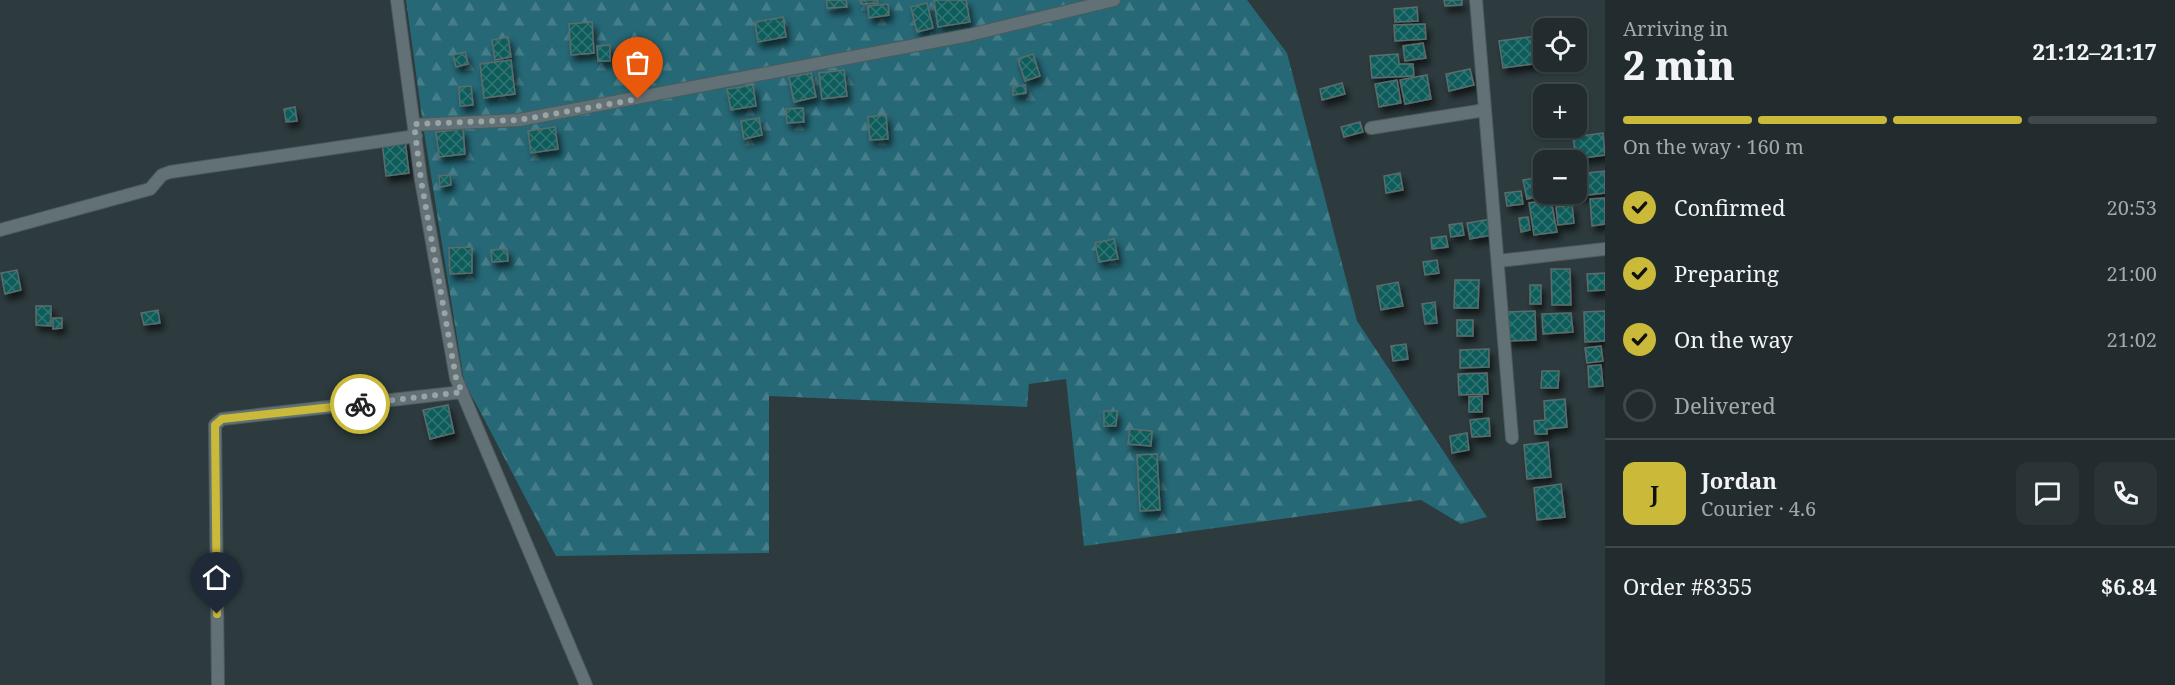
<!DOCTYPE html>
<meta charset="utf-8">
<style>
body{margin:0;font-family:"Noto Serif",serif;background:#2a3436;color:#f1f3f6;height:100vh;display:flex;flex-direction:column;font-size:22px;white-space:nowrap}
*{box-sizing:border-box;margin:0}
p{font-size:20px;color:#a2a7aa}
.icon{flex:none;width:33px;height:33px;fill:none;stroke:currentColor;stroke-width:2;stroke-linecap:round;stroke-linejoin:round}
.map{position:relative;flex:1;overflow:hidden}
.drawer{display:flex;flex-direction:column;background:#222c2e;width:570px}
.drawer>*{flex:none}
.fabs{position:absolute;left:1533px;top:18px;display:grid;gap:12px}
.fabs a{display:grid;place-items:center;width:54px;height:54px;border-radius:12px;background:#222c2e;box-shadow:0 2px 4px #0004,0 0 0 2px #3f484a;font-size:30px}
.pin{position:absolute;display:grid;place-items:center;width:51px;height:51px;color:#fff;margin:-62px -26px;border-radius:50% 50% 50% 0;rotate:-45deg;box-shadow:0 0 6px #0007}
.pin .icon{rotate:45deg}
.courier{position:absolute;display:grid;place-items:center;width:60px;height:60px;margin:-30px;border:4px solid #cbba39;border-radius:50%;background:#fff;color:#222;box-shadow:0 2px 8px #0007}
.overview em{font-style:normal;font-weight:800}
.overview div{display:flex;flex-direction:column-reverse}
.overview{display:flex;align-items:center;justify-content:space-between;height:102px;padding:0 18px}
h1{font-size:39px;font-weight:800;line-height:45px}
.bar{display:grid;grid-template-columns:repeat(4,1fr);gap:9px 6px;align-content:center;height:72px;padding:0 18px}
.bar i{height:8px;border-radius:4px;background:#3f484a}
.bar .current{background:#cbba39}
.bar p{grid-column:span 4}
.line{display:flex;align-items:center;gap:15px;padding:0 18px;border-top:2px solid #3f484a}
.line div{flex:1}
.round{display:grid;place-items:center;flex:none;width:63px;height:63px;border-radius:12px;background:#2a3436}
ol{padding:0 18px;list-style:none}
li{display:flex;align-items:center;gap:18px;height:66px}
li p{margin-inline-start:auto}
li .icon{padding:6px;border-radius:50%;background:#cbba39;color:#111;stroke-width:4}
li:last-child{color:#a2a7aa}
li i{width:33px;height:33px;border:3px solid #3f484a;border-radius:50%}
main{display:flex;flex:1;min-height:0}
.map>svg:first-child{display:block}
.forest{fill:url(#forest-firs)}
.building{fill:url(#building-cross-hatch);stroke:#5d6c6b;stroke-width:1.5;filter:url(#shadow)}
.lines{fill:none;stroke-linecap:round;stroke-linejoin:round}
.minor-casing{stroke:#4e5a5c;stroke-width:14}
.minor{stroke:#627175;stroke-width:12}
.done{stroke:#9aa4a6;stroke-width:6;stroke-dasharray:0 10.8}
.route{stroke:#cbba39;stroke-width:8}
</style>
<main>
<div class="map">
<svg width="1605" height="685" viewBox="0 0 1605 685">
<defs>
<pattern id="forest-firs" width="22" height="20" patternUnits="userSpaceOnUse" patternTransform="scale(1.5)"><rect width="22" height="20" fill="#266876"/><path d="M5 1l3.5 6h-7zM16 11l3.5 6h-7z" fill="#457d89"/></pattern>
<pattern id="building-cross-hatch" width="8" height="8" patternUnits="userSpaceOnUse" patternTransform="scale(1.5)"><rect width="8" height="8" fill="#115d5b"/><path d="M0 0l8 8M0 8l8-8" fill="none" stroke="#337472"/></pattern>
<filter id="shadow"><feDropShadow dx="3.5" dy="6" stdDeviation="3" flood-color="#0009"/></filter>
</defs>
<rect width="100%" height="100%" fill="#2d3b3e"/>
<!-- forest -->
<path class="forest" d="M406,0H1247L1287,53L1357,321L1487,517L1461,524L1421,500L1084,546L1066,379L1029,384L1027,407L769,396V553L556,556L464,381L424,132Z"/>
<!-- building -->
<g class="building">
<path d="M827,0H846L847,7L827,8Z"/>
<path d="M860,0H877L878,3L861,4Z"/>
<path d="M934,0H966L970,22L938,27Z"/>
<path d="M1444,0H1462V5L1445,6Z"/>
<path d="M927,3L933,28L917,32L911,7Z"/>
<path d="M888,4L889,15L869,18L868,6Z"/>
<path d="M1417,7L1418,21L1395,22L1394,9Z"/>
<path d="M783,17L786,37L758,42L755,22Z"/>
<path d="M592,22L594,53L571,55L569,24Z"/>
<path d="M1425,24L1426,39L1395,41L1394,25Z"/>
<path d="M1536,36L1540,63L1503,68L1499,41Z"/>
<path d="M508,37L511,57L495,60L492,40Z"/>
<path d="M1423,43L1426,58L1405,61L1403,46Z"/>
<path d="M610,45V61H598L597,46Z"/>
<path d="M465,52L468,64L456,67L453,55Z"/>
<path d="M1033,54L1040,76L1025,81L1018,59Z"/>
<path d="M1398,54L1399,64H1413L1414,76L1372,78L1370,56Z"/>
<path d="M511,60L515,94L484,98L480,64Z"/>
<path d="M1470,69L1474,85L1449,91L1446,74Z"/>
<path d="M844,70L847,96L822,99L819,73Z"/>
<path d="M811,73L816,97L794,102L789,77Z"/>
<path d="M1427,75L1431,99L1405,104L1400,80Z"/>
<path d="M1397,80L1401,103L1379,107L1375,84Z"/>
<path d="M1342,83L1345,94L1322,100L1320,89Z"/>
<path d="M753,85L756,106L731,110L727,89Z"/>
<path d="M1025,85L1026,93L1013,95V87Z"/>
<path d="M471,86L473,105L460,106L459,87Z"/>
<path d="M295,107L297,121L286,122L284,109Z"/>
<path d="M803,108L804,122L787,123L786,109Z"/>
<path d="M886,115L888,139L870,140L868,117Z"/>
<path d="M759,118L762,135L744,139L741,121Z"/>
<path d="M1360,122L1363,132L1344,137L1341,127Z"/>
<path d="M555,127L558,149L531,153L528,131Z"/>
<path d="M463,129L465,154L439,157L436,132Z"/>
<path d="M1603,133L1605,155L1576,159L1573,137Z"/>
<path d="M405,139L409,173L386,176L382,142Z"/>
<path d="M1605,171V193L1580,196L1578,174Z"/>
<path d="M1400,173L1403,190L1386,193L1384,176Z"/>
<path d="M450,175L451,185L440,187L439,176Z"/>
<path d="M1541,177L1545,195L1527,199L1523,180Z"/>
<path d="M1521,191L1523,204L1507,206L1505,193Z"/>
<path d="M1605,198V224L1592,226L1590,199Z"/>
<path d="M1551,200L1557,232L1534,235L1529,203Z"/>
<path d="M1572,205L1574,223L1558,225L1556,207Z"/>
<path d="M1528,217L1530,230L1521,232L1519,218Z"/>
<path d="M1491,219L1493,235L1470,239L1467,223Z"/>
<path d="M1462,223L1464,235L1451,237L1449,225Z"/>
<path d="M1446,236L1448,247L1432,249L1431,238Z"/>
<path d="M1114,239L1118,259L1099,262L1095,243Z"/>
<path d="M472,247V273L450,274L449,248Z"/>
<path d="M507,249L508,261L492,262L491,250Z"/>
<path d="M1437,260L1439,273L1425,275L1423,262Z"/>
<path d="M1551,269H1570L1571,305H1552Z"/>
<path d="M17,270L21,290L5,294L1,273Z"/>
<path d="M1605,273V290L1588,291L1587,274Z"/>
<path d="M1455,280H1479L1478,308H1454Z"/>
<path d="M1398,282L1403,306L1381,310L1377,286Z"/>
<rect x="1530" y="285" width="11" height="19"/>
<path d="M1435,302L1437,323L1425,324L1422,304Z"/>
<path d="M36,306H51V326L36,325Z"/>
<path d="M158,310L160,323L144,325L141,313Z"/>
<path d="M1535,311L1536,340L1508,341L1507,312Z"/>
<path d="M1605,311V341L1585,342L1584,312Z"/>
<path d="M1571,313L1573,332L1543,334L1542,314Z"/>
<path d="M53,318H62V328L53,329Z"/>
<rect x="1457" y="320" width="16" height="16"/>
<path d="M1406,344L1408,359L1393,361L1391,346Z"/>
<path d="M1601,346L1603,361L1587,363L1585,348Z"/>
<path d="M1489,349V367L1460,368V350Z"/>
<path d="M1601,365L1603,386L1589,387L1588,366Z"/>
<path d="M1542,371H1559L1558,388H1541Z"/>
<path d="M1487,373L1488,394L1459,395L1458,374Z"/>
<path d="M1482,396V412H1469V397Z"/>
<path d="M1565,399L1567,427L1547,429V434H1535L1534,421L1545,420L1544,401Z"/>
<path d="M448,405L454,433L430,439L423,410Z"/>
<path d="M1104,411H1117L1116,426H1104Z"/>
<path d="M1489,418L1490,436L1472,437L1470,420Z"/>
<path d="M1130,429L1152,431L1151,446L1128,444Z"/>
<path d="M1467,433L1469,450L1452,453L1450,436Z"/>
<path d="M1548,442L1551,477L1527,479L1524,445Z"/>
<path d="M1157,454L1160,510L1140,511L1137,455Z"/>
<path d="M1561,484L1565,517L1537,520L1534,488Z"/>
</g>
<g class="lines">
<defs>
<g id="minor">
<path d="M397,0L421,180L456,378L586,685"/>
<path d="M1476,0L1512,438"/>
<path d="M414,125L519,120L969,35L1114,0"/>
<path d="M1371,128L1485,110"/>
<path d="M0,230L150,189L162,175L170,172L416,136"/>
<path d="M1498,261L1605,249"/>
<path d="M218,685L215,425L222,419L462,392"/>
</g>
</defs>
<!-- minor casing -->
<use href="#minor" class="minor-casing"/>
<!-- minor -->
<use href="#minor" class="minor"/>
</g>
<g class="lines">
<!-- done -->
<path class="done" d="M360,404L462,392L456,378L421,180L414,124L519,120L638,99"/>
<!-- route -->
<path class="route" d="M217,614L215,425L222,419L360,404"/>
</g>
</svg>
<div class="fabs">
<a><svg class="icon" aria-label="locate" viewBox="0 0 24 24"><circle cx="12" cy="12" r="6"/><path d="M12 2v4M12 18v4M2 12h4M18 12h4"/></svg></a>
<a>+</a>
<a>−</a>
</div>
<div class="pin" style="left:638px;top:99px;background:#ea580c"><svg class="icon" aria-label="bag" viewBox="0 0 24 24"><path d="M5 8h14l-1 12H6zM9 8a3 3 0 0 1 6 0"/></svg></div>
<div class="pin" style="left:217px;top:614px;background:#1f2937"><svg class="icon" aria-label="home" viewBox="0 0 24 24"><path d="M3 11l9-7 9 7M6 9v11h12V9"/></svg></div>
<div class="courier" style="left:360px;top:404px"><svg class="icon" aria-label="bike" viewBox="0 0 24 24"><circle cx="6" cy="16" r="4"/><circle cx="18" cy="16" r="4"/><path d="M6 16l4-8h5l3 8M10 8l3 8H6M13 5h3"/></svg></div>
</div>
<section class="drawer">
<div class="overview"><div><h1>2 min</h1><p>Arriving in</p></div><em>21:12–21:17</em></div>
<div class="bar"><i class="current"></i><i class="current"></i><i class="current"></i><i></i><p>On the way · 160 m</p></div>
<ol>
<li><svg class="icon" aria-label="check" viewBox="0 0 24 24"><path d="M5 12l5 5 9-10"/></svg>Confirmed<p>20:53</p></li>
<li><svg class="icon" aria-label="check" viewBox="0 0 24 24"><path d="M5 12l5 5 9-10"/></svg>Preparing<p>21:00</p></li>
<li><svg class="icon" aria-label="check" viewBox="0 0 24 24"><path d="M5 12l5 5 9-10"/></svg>On the way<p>21:02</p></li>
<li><i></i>Delivered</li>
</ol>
<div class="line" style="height:108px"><b class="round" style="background:#cbba39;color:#111">J</b><div><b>Jordan</b><p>Courier · 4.6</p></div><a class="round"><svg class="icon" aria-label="chat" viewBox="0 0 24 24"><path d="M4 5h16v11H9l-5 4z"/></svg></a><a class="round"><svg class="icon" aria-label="phone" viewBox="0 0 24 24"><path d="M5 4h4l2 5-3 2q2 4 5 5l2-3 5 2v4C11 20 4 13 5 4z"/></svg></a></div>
<div class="line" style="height:78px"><div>Order #8355</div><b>$6.84</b></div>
</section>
</main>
